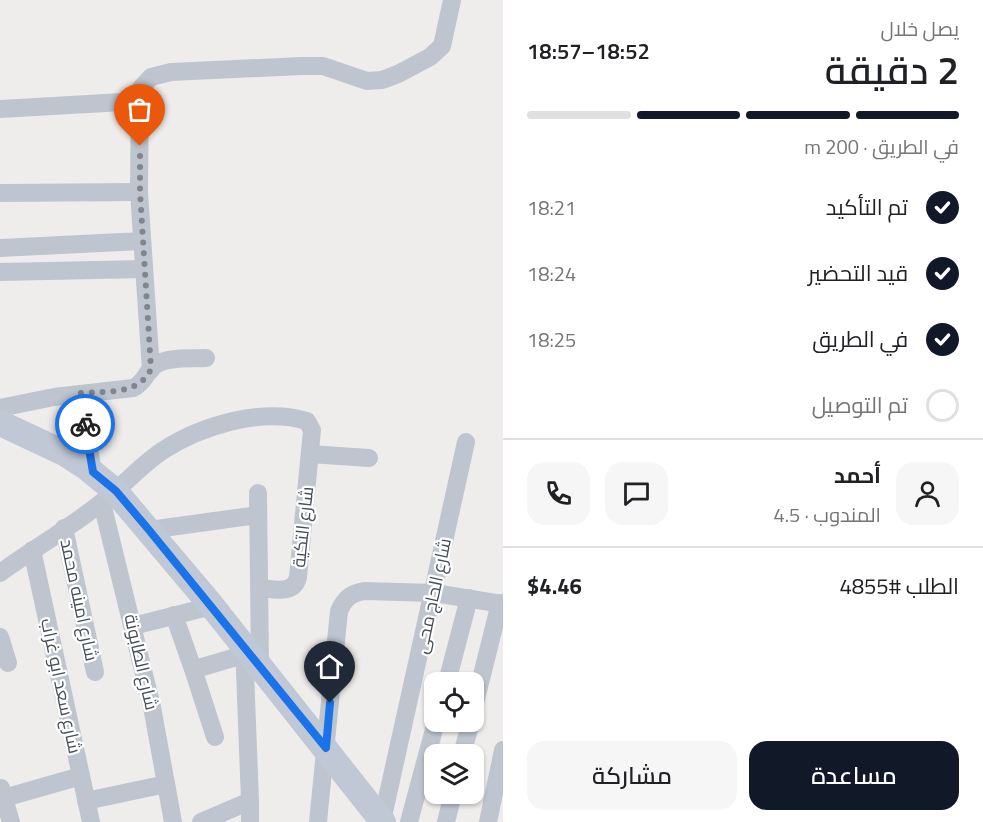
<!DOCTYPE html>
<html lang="ar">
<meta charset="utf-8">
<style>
body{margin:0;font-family:"Titillium Web",Cairo,sans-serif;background:#f6f6f6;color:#202124;direction:rtl;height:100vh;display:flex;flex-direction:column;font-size:22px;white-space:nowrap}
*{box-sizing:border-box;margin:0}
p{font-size:20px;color:#757577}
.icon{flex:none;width:33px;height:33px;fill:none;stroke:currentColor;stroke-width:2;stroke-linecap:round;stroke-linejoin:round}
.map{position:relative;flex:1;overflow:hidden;direction:ltr}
.drawer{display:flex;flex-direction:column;background:#fff;width:480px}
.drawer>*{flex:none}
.tools{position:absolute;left:424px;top:672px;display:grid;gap:12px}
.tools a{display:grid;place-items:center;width:60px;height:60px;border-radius:12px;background:#fff;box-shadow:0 2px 4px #0004;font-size:30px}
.pin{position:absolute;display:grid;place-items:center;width:51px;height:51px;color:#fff;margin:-62px -26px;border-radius:50% 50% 50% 0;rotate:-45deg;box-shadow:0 0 6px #0007}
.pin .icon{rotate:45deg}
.courier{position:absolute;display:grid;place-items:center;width:60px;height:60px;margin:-30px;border:4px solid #1a73e8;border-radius:50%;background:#fff;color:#222;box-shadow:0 2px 8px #0007}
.overview em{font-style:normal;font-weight:600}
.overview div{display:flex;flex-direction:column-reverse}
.overview{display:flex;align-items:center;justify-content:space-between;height:102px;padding:0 24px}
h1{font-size:39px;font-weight:600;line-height:45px}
.bar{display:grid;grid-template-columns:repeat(4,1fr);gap:9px 6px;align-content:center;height:72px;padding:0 24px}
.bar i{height:8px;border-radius:4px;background:#e0e0e0}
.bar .selected{background:#111827}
.bar p{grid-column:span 4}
.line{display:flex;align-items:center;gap:15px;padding:0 24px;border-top:2px solid #e0e0e0}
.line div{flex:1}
.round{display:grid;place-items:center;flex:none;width:63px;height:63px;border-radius:18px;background:#f6f6f6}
ol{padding:0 24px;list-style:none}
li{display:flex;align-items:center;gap:18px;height:66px}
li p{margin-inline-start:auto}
li .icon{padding:6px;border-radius:50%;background:#111827;color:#fff;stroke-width:4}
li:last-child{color:#757577}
li i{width:33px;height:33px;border:3px solid #e0e0e0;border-radius:50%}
.action{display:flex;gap:12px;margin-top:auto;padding:12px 24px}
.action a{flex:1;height:69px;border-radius:18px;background:#111827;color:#fff;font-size:24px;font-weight:600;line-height:69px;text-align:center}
.action a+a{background:#f6f6f6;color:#202124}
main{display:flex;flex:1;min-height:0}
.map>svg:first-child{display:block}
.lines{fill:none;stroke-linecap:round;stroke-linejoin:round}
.street{stroke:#bec5ce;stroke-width:18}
.secondary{stroke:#c0c8d5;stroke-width:26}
.done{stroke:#81868c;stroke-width:6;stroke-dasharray:0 10.8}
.route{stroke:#1a73e8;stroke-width:8}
.labels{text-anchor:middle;stroke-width:4.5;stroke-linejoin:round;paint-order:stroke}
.street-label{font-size:18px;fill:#464e59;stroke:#fff}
</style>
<main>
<section class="drawer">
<div class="overview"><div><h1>2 دقيقة</h1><p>يصل خلال</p></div><em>18:52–18:57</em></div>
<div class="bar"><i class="selected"></i><i class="selected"></i><i class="selected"></i><i></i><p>في الطريق · 200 m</p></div>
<ol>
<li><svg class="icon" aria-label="check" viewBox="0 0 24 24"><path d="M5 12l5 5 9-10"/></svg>تم التأكيد<p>18:21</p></li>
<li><svg class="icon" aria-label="check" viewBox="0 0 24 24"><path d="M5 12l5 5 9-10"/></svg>قيد التحضير<p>18:24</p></li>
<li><svg class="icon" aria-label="check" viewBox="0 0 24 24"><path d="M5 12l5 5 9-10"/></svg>في الطريق<p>18:25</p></li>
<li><i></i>تم التوصيل</li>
</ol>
<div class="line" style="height:108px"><a class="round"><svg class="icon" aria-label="person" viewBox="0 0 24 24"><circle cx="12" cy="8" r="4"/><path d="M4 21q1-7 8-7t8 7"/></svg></a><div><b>أحمد</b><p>المندوب · 4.5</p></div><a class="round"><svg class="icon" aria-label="chat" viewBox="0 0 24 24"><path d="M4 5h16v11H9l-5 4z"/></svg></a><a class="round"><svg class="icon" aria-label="phone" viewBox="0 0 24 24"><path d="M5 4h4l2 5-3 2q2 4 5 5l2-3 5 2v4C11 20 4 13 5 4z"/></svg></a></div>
<div class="line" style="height:78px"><div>الطلب #4855</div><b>$4.46</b></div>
<div class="action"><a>مساعدة</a><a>مشاركة</a></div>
</section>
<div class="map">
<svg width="503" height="822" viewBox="0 0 503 822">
<rect width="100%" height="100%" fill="#efedec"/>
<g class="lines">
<!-- street -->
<g class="street">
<path d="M0,109L140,101"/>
<path d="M0,193L139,192"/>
<path d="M0,248L142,241"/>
<path d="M0,272L144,269"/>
<path d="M151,370L139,192L140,89L151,77L171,72L302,66H323L367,81L382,80L398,74L430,57L442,46L452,0"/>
<path d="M80,394L93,472"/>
<path d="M0,408L54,397L133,388C144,383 145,374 153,367C164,356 192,359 206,358"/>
<path d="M310,454L369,458"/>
<path d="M258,493L260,665"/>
<path d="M102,503L152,707L173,822"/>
<path d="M64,528L95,672"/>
<path d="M149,530L258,515"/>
<path d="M32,550L91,822"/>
<path d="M0,573C33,549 70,528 102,502C123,486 140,466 162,451C200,426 262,407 307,421L312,430L298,577C294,595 274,589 259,588"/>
<path d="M174,615L194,672"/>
<path d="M133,626L212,606"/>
<path d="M0,637L8,663"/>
<path d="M244,645L250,801"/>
<path d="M447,682L469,598"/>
<path d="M474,707L500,603"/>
<path d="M215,737L194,672L199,668L243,655"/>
<path d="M462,754L471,722"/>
<path d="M1,788L11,822"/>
<path d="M4,798L81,776"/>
<path d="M86,801L166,784"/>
<path d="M382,821L466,442"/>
<path d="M201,822L250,801V822"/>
<path d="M318,822L339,611C345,598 350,594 364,591L434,593L503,604"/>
<path d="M409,822L436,722"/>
<path d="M446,822L453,794"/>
<path d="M488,822L503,750"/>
</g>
<!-- secondary -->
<path class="secondary" d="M0,423L66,454L86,467L115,491L212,606L383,822"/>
</g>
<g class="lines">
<!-- done -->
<path class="done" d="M85,424L80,393C104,391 139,396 151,369L140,192V146"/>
<!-- route -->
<path class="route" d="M85,424L93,472L116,491L149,530L326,748L330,703"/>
</g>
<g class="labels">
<!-- street labels -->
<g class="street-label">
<text transform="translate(303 527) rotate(-84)" y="6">شارع التكية</text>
<text transform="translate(433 596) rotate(-78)" y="6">شارع الحاج محى</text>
<text transform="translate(79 600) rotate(78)" y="6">شارع امينه محمد</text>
<text transform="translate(141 662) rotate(77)" y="6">شارع الطابونة</text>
<text transform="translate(61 686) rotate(78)" y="6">شارع سعد ابو غراب</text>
</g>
</g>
</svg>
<div class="tools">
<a><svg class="icon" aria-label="locate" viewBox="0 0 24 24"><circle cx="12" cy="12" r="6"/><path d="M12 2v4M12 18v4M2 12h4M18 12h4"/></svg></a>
<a><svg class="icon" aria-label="layers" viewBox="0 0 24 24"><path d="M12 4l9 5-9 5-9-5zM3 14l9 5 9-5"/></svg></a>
</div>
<div class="pin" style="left:140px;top:146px;background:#ea580c"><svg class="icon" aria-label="bag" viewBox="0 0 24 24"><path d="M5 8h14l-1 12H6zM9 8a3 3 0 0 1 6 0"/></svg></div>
<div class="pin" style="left:330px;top:703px;background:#1f2937"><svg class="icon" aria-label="home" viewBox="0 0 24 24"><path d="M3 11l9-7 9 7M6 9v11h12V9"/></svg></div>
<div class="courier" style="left:85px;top:424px"><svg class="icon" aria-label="bike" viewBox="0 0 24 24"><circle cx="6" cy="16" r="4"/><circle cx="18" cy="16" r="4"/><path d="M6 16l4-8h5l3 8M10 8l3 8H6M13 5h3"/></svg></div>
</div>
</main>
